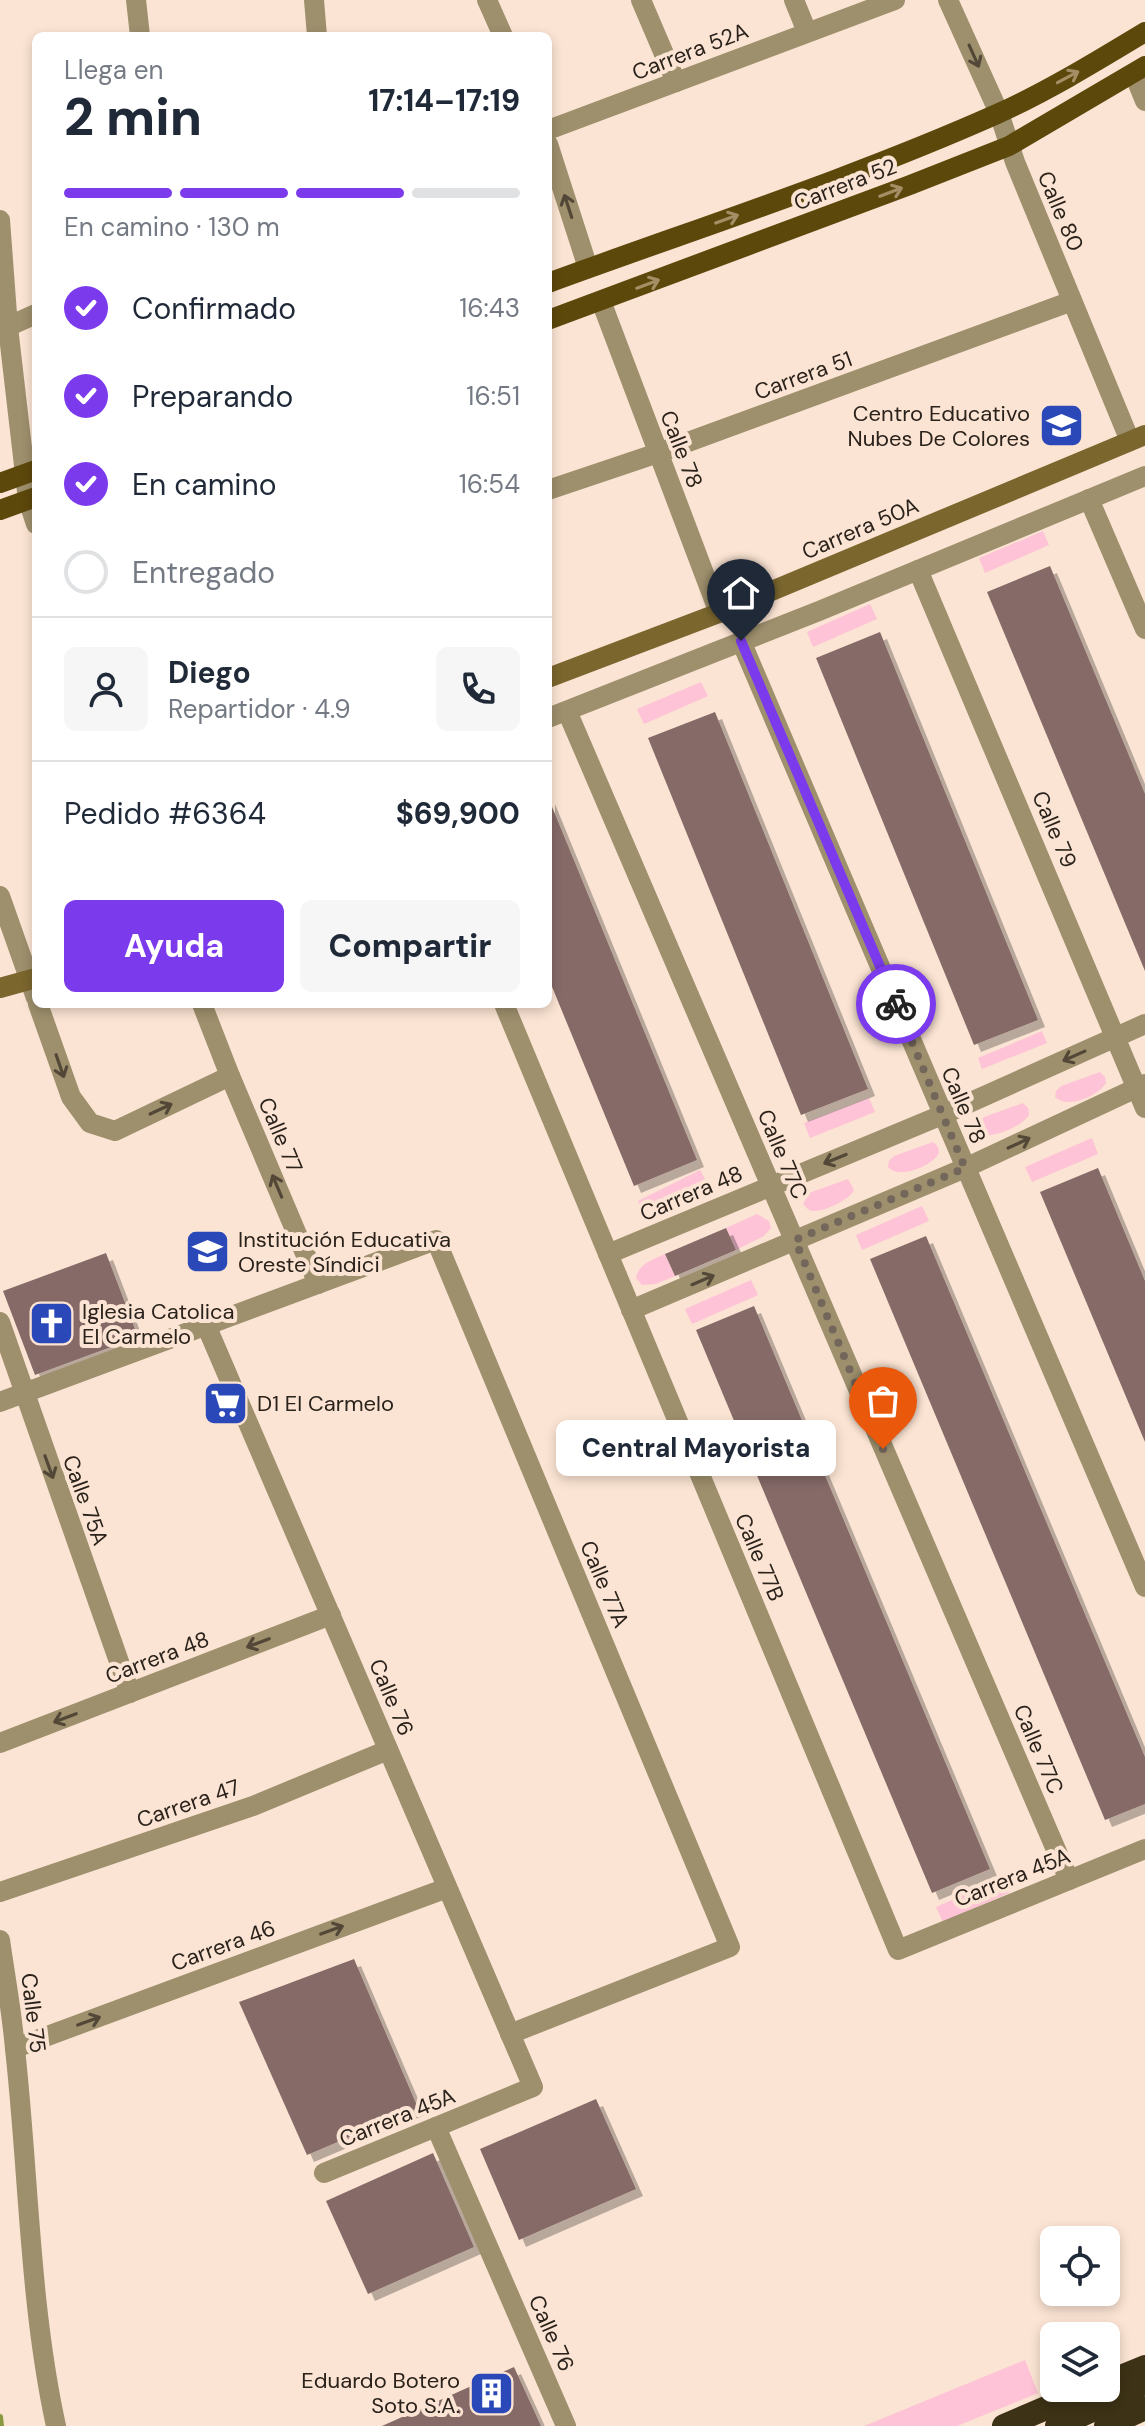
<!DOCTYPE html>
<html lang="es">
<meta charset="utf-8">
<style>
body{margin:0;font-family:"DM Sans",sans-serif;background:#f6f6f7;color:#1f2937;height:100vh;display:flex;flex-direction:column;font-size:30px;white-space:nowrap}
*{box-sizing:border-box;margin:0}
p{font-size:26px;color:#747a83}
.icon{flex:none;width:44px;height:44px;fill:none;stroke:currentColor;stroke-width:2;stroke-linecap:round;stroke-linejoin:round}
.map{position:relative;flex:1;overflow:hidden}
.panel{position:absolute;left:32px;top:32px;width:520px;height:976px;display:flex;flex-direction:column;background:#fff;border-radius:12px;box-shadow:0 4px 12px #0003}
.panel>*{flex:none}
.buttons{position:absolute;left:1040px;top:2226px;display:grid;gap:16px}
.buttons a{display:grid;place-items:center;width:80px;height:80px;border-radius:12px;background:#fff;box-shadow:0 4px 12px #0003;font-size:40px}
.pin{position:absolute;display:grid;place-items:center;width:68px;height:68px;color:#fff;margin:-82px -34px;border-radius:50% 50% 50% 0;rotate:-45deg;box-shadow:0 0 8px #0007}
.pin .icon{rotate:45deg}
.courier{position:absolute;display:grid;place-items:center;width:80px;height:80px;margin:-40px;border:6px solid #7c3aed;border-radius:50%;background:#fff;color:#222;box-shadow:0 2px 10px #0007}
.bubble{position:absolute;height:56px;border-radius:12px;background:#fff;box-shadow:0 4px 12px #0003;font-size:26px;font-weight:800;line-height:56px;text-align:center}
.overview em{font-style:normal;font-weight:800}
.overview div{display:flex;flex-direction:column-reverse}
.overview{display:flex;align-items:center;justify-content:space-between;height:136px;padding:0 32px}
h1{font-size:52px;font-weight:800;line-height:60px}
.bar{display:grid;grid-template-columns:repeat(4,1fr);gap:12px 8px;align-content:center;height:96px;padding:0 32px}
.bar i{height:10px;border-radius:6px;background:#e0e1e3}
.bar .active{background:#7c3aed}
.bar p{grid-column:span 4}
.line{display:flex;align-items:center;gap:20px;padding:0 32px;border-top:2px solid #e0e1e3}
.line div{flex:1}
.round{display:grid;place-items:center;flex:none;width:84px;height:84px;border-radius:12px;background:#f6f6f7}
ol{padding:0 32px;list-style:none}
li{display:flex;align-items:center;gap:24px;height:88px}
li p{margin-inline-start:auto}
li .icon{padding:8px;border-radius:50%;background:#7c3aed;color:#fff;stroke-width:4}
li:last-child{color:#747a83}
li i{width:44px;height:44px;border:4px solid #e0e1e3;border-radius:50%}
.primary-button{display:flex;gap:16px;margin-top:auto;padding:16px 32px}
.primary-button a{flex:1;height:92px;border-radius:12px;background:#7c3aed;color:#fff;font-size:32px;font-weight:800;line-height:92px;text-align:center}
.primary-button a+a{background:#f6f6f7;color:#1f2937}
.map>svg:first-child{display:block}
.green{fill:#fec3d6}
.lines{fill:none;stroke-linecap:round;stroke-linejoin:round}
.stream{stroke:#889940;stroke-width:6}
.building{fill:#856b67;filter:url(#shadow)}
.street{stroke:#9e906d;stroke-width:20}
.secondary{stroke:#7b662e;stroke-width:20}
.primary{stroke:#5d480b;stroke-width:20}
.highway{stroke:#3d3215;stroke-width:24}
.oneway{stroke:#534838}
.oneway2{stroke:#a48e65}
.done{stroke:#73665b;stroke-width:8;stroke-dasharray:0 14.4}
.route{stroke:#7c3aed;stroke-width:10}
.labels{text-anchor:middle;stroke-width:8;stroke-linejoin:round;paint-order:stroke}
.street-label{font-size:22px;fill:#2a221b;stroke:#fbe4d3}
.poi-label{font-size:22px;fill:#2a221b;stroke:#fbe4d3;text-anchor:start}
</style>
<div class="map">
<svg width="1145" height="2426" viewBox="0 0 1145 2426">
<defs>
<filter id="shadow"><feDropShadow dx="7" dy="7" stdDeviation="0" flood-color="#0004"/></filter>
</defs>
<rect width="100%" height="100%" fill="#fbe4d3"/>
<!-- green -->
<g class="green">
<path d="M1043,531L1049,545L985,573L979,558Z"/>
<path d="M870,604L877,619L813,647L807,632Z"/>
<path d="M701,682L708,696L644,724L637,709Z"/>
<path d="M1042,1031L1047,1043L982,1069L978,1058Z"/>
<path d="M1100,1072L1105,1077L1106,1083C1097,1097 1067,1109 1055,1097L1056,1091L1061,1086Z"/>
<path d="M869,1098L875,1112L810,1138L804,1123Z"/>
<path d="M1023,1103L1028,1108L1029,1115C1024,1124 1001,1135 989,1135C983,1135 982,1133 979,1128L980,1122L984,1117Z"/>
<path d="M1092,1138L1098,1154L1032,1182L1025,1167Z"/>
<path d="M933,1142L938,1147L939,1153C932,1166 899,1180 888,1167L889,1161L894,1156Z"/>
<path d="M700,1170L706,1181L643,1212L638,1201Z"/>
<path d="M848,1179L854,1190C849,1200 826,1211 814,1211C808,1211 807,1208 803,1204L809,1193Z"/>
<path d="M922,1206L929,1221L862,1250L856,1235Z"/>
<path d="M757,1214L769,1221L771,1228L764,1236L736,1250L726,1228Z"/>
<path d="M665,1254L675,1276L656,1284L642,1285L636,1278C639,1263 653,1260 665,1254Z"/>
<path d="M751,1280L758,1295L692,1324L685,1309Z"/>
<path d="M1002,1878L1009,1893L943,1922L936,1907Z"/>
<path d="M1025,2360L1038,2393L957,2426H864Z"/>
</g>
<g class="lines">
<!-- stream -->
<path class="stream" d="M0,2417L1,2426"/>
</g>
<!-- building -->
<g class="building">
<path d="M1050,566L1145,794V971L987,592Z"/>
<path d="M880,632L1038,1020L974,1045L816,658Z"/>
<path d="M715,712L868,1089L801,1115L648,738Z"/>
<path d="M548,797L697,1160L634,1186L548,977Z"/>
<path d="M1098,1168L1145,1281V1442L1040,1192Z"/>
<path d="M726,1228L736,1250L675,1276L665,1254Z"/>
<path d="M926,1236L1145,1757V1804L1105,1820L870,1259Z"/>
<path d="M106,1253L138,1337L35,1375L3,1291Z"/>
<path d="M754,1306L990,1869L932,1893L696,1330Z"/>
<path d="M354,1959L418,2108L307,2155L239,2002Z"/>
<path d="M596,2099L636,2189L519,2240L480,2149Z"/>
<path d="M433,2153L474,2247L368,2294L326,2201Z"/>
<path d="M514,2367L541,2426H382Z"/>
</g>
<g class="lines">
<!-- street -->
<g class="street">
<path d="M136,0L140,36"/>
<path d="M314,0L317,36"/>
<path d="M487,0L503,36"/>
<path d="M641,0L676,82"/>
<path d="M794,0L807,32"/>
<path d="M948,0L999,113L1015,162L1130,441"/>
<path d="M1134,74L1145,101"/>
<path d="M548,130L895,0"/>
<path d="M548,144L588,268"/>
<path d="M0,220L8,327L28,500L36,524"/>
<path d="M601,301L719,613"/>
<path d="M0,330L36,314"/>
<path d="M548,490L658,453L1072,301"/>
<path d="M1089,499L1145,629"/>
<path d="M918,570L1145,1108"/>
<path d="M741,641L1145,1587"/>
<path d="M567,711L1069,1880"/>
<path d="M548,718L819,611L1145,476"/>
<path d="M0,896L36,998"/>
<path d="M38,1004L71,1097L90,1123L115,1131L230,1076"/>
<path d="M202,1004L230,1076L318,1284"/>
<path d="M504,1004L898,1950L1145,1849"/>
<path d="M608,1254L942,1115L1145,1024"/>
<path d="M631,1310L965,1168L1145,1084"/>
<path d="M0,1322L130,1693"/>
<path d="M206,1325L533,2087L324,2173"/>
<path d="M0,1402L436,1240L730,1947L510,2034"/>
<path d="M0,1743L331,1615"/>
<path d="M0,1892L253,1806L388,1750"/>
<path d="M0,1940C5,1976 12,2012 15,2049C29,2175 29,2302 56,2426"/>
<path d="M15,2048L447,1888"/>
<path d="M436,2127L566,2426"/>
</g>
<!-- secondary -->
<g class="secondary">
<path d="M548,678L719,613L1145,435"/>
<path d="M0,988L36,978"/>
</g>
<!-- primary -->
<g class="primary">
<path d="M548,283C698,228 851,179 997,114C1048,91 1097,61 1145,32"/>
<path d="M548,320L910,185L1009,146L1145,66"/>
<path d="M0,483L36,470"/>
<path d="M0,510L36,497"/>
</g>
<!-- highway -->
<g class="highway">
<path d="M1106,2383L1145,2367"/>
<path d="M1004,2426L1093,2388"/>
<path d="M1057,2426L1123,2396L1145,2381"/>
<path d="M1106,2426L1145,2408"/>
</g>
</g>
<!-- one-way arrows -->
<defs><path id="oneway-shaft" d="M-6 0H5M1.5-3L5.5 0L1.5 3" fill="none" stroke-width="1.6" stroke-linecap="round" stroke-linejoin="round" transform="scale(2)"/></defs>
<g class="oneway">
<use href="#oneway-shaft" transform="translate(974 56) rotate(66)"/>
<use href="#oneway-shaft" transform="translate(568 206) rotate(-108)"/>
<use href="#oneway-shaft" transform="translate(1074 1056) rotate(156)"/>
<use href="#oneway-shaft" transform="translate(60 1066) rotate(71)"/>
<use href="#oneway-shaft" transform="translate(161 1109) rotate(-25)"/>
<use href="#oneway-shaft" transform="translate(1019 1143) rotate(-25)"/>
<use href="#oneway-shaft" transform="translate(835 1159) rotate(158)"/>
<use href="#oneway-shaft" transform="translate(277 1186) rotate(-113)"/>
<use href="#oneway-shaft" transform="translate(703 1280) rotate(-23)"/>
<use href="#oneway-shaft" transform="translate(49 1467) rotate(70)"/>
<use href="#oneway-shaft" transform="translate(258 1643) rotate(159)"/>
<use href="#oneway-shaft" transform="translate(65 1718) rotate(159)"/>
<use href="#oneway-shaft" transform="translate(332 1930) rotate(-20)"/>
<use href="#oneway-shaft" transform="translate(89 2021) rotate(-20)"/>
</g>
<g class="oneway2">
<use href="#oneway-shaft" transform="translate(1068 77) rotate(-28)"/>
<use href="#oneway-shaft" transform="translate(891 192) rotate(-21)"/>
<use href="#oneway-shaft" transform="translate(727 219) rotate(-20)"/>
<use href="#oneway-shaft" transform="translate(648 284) rotate(-21)"/>
</g>
<g class="lines">
<!-- done -->
<path class="done" d="M883,1449L795,1240L965,1168L896,1004"/>
<!-- route -->
<path class="route" d="M741,641L896,1004"/>
</g>
<!-- icons -->
<defs>
<symbol id="school-square" viewBox="-11 -11 22 22"><rect x="-9" y="-9" width="18" height="18" rx="4" fill="#2b48b8" stroke="#fbe4d3"/><path d="M0-5L7-2L0 1L-7-2ZM-4 1L0 2.5L4 1V4Q0 6-4 4Z" fill="#fff"/></symbol>
<symbol id="church-square" viewBox="-11 -11 22 22"><rect x="-9" y="-9" width="18" height="18" rx="4" fill="#2b48b8" stroke="#fbe4d3"/><path d="M-1.2-6h2.4v3.5h3.3v2.4h-3.3V6h-2.4V-.1h-3.3v-2.4h3.3Z" fill="#fff"/></symbol>
<symbol id="supermarket-square" viewBox="-11 -11 22 22"><rect x="-9" y="-9" width="18" height="18" rx="4" fill="#2b48b8" stroke="#fbe4d3"/><path d="M-6-5.5h2.5l.6 2H6L4.5 2H-2.5L-4.4-4H-6ZM-1.5 3.2a1.3 1.3 0 1 0 .1 0ZM3 3.2a1.3 1.3 0 1 0 .1 0Z" fill="#fff"/></symbol>
<symbol id="building-square" viewBox="-11 -11 22 22"><rect x="-9" y="-9" width="18" height="18" rx="4" fill="#2b48b8" stroke="#fbe4d3"/><path d="M-4-6H4V6H1V3H-1V6H-4ZM-2.5-4.3h1.7v1.8h-1.7ZM.8-4.3h1.7v1.8H.8ZM-2.5-1h1.7V.8h-1.7ZM.8-1h1.7V.8H.8Z" fill="#fff"/></symbol>
</defs>
<g fill-rule="evenodd">
<use href="#school-square" x="1036" y="400" width="51" height="51"/>
<use href="#school-square" x="182" y="1226" width="51" height="51"/>
<use href="#church-square" x="26" y="1298" width="51" height="51"/>
<use href="#supermarket-square" x="200" y="1378" width="51" height="51"/>
<use href="#building-square" x="466" y="2368" width="51" height="51"/>
</g>
<g class="labels">
<!-- street labels -->
<g class="street-label">
<text transform="translate(690 51) rotate(-21)" y="8">Carrera 52A</text>
<text transform="translate(845 184) rotate(-21)" y="8">Carrera 52</text>
<text transform="translate(1061 211) rotate(67)" y="8">Calle 80</text>
<text transform="translate(803 375) rotate(-20)" y="8">Carrera 51</text>
<text transform="translate(682 449) rotate(69)" y="8">Calle 78</text>
<text transform="translate(860 528) rotate(-23)" y="8">Carrera 50A</text>
<text transform="translate(1055 829) rotate(67)" y="8">Calle 79</text>
<text transform="translate(964 1105) rotate(67)" y="8">Calle 78</text>
<text transform="translate(281 1135) rotate(67)" y="8">Calle 77</text>
<text transform="translate(783 1154) rotate(67)" y="8">Calle 77C</text>
<text transform="translate(691 1193) rotate(-23)" y="8">Carrera 48</text>
<text transform="translate(86 1500) rotate(70)" y="8">Calle 75A</text>
<text transform="translate(760 1557) rotate(67)" y="8">Calle 77B</text>
<text transform="translate(605 1584) rotate(67)" y="8">Calle 77A</text>
<text transform="translate(157 1657) rotate(-21)" y="8">Carrera 48</text>
<text transform="translate(392 1697) rotate(67)" y="8">Calle 76</text>
<text transform="translate(1039 1749) rotate(67)" y="8">Calle 77C</text>
<text transform="translate(188 1803) rotate(-19)" y="8">Carrera 47</text>
<text transform="translate(1012 1877) rotate(-22)" y="8">Carrera 45A</text>
<text transform="translate(223 1945) rotate(-20)" y="8">Carrera 46</text>
<text transform="translate(34 2013) rotate(83)" y="8">Calle 75</text>
<text transform="translate(397 2117) rotate(-22)" y="8">Carrera 45A</text>
<text transform="translate(552 2333) rotate(66)" y="8">Calle 76</text>
</g>
<!-- poi labels -->
<g class="poi-label">
<text x="1030" y="421" text-anchor="end">Centro Educativo<tspan x="1030" dy="25">Nubes De Colores</tspan></text>
<text x="238" y="1247">Institución Educativa<tspan x="238" dy="25">Oreste Síndici</tspan></text>
<text x="82" y="1319">Iglesia Catolica<tspan x="82" dy="25">El Carmelo</tspan></text>
<text x="257" y="1411">D1 El Carmelo</text>
<text x="460" y="2388" text-anchor="end">Eduardo Botero<tspan x="460" dy="25">Soto S.A.</tspan></text>
</g>
</g>
</svg>
<div class="buttons">
<a><svg class="icon" aria-label="locate" viewBox="0 0 24 24"><circle cx="12" cy="12" r="6"/><path d="M12 2v4M12 18v4M2 12h4M18 12h4"/></svg></a>
<a><svg class="icon" aria-label="layers" viewBox="0 0 24 24"><path d="M12 4l9 5-9 5-9-5zM3 14l9 5 9-5"/></svg></a>
</div>
<div class="pin" style="left:883px;top:1449px;background:#ea580c"><svg class="icon" aria-label="bag" viewBox="0 0 24 24"><path d="M5 8h14l-1 12H6zM9 8a3 3 0 0 1 6 0"/></svg></div>
<div class="pin" style="left:741px;top:641px;background:#1f2937"><svg class="icon" aria-label="home" viewBox="0 0 24 24"><path d="M3 11l9-7 9 7M6 9v11h12V9"/></svg></div>
<div class="courier" style="left:896px;top:1004px"><svg class="icon" aria-label="bike" viewBox="0 0 24 24"><circle cx="6" cy="16" r="4"/><circle cx="18" cy="16" r="4"/><path d="M6 16l4-8h5l3 8M10 8l3 8H6M13 5h3"/></svg></div>
<div class="bubble" style="left:556px;top:1420px;width:280px">Central Mayorista</div>
<section class="panel">
<div class="overview"><div><h1>2 min</h1><p>Llega en</p></div><em>17:14–17:19</em></div>
<div class="bar"><i class="active"></i><i class="active"></i><i class="active"></i><i></i><p>En camino · 130 m</p></div>
<ol>
<li><svg class="icon" aria-label="check" viewBox="0 0 24 24"><path d="M5 12l5 5 9-10"/></svg>Confirmado<p>16:43</p></li>
<li><svg class="icon" aria-label="check" viewBox="0 0 24 24"><path d="M5 12l5 5 9-10"/></svg>Preparando<p>16:51</p></li>
<li><svg class="icon" aria-label="check" viewBox="0 0 24 24"><path d="M5 12l5 5 9-10"/></svg>En camino<p>16:54</p></li>
<li><i></i>Entregado</li>
</ol>
<div class="line" style="height:144px"><a class="round"><svg class="icon" aria-label="person" viewBox="0 0 24 24"><circle cx="12" cy="8" r="4"/><path d="M4 21q1-7 8-7t8 7"/></svg></a><div><b>Diego</b><p>Repartidor · 4.9</p></div><a class="round"><svg class="icon" aria-label="phone" viewBox="0 0 24 24"><path d="M5 4h4l2 5-3 2q2 4 5 5l2-3 5 2v4C11 20 4 13 5 4z"/></svg></a></div>
<div class="line" style="height:104px"><div>Pedido #6364</div><b>$69,900</b></div>
<div class="primary-button"><a>Ayuda</a><a>Compartir</a></div>
</section>
</div>
